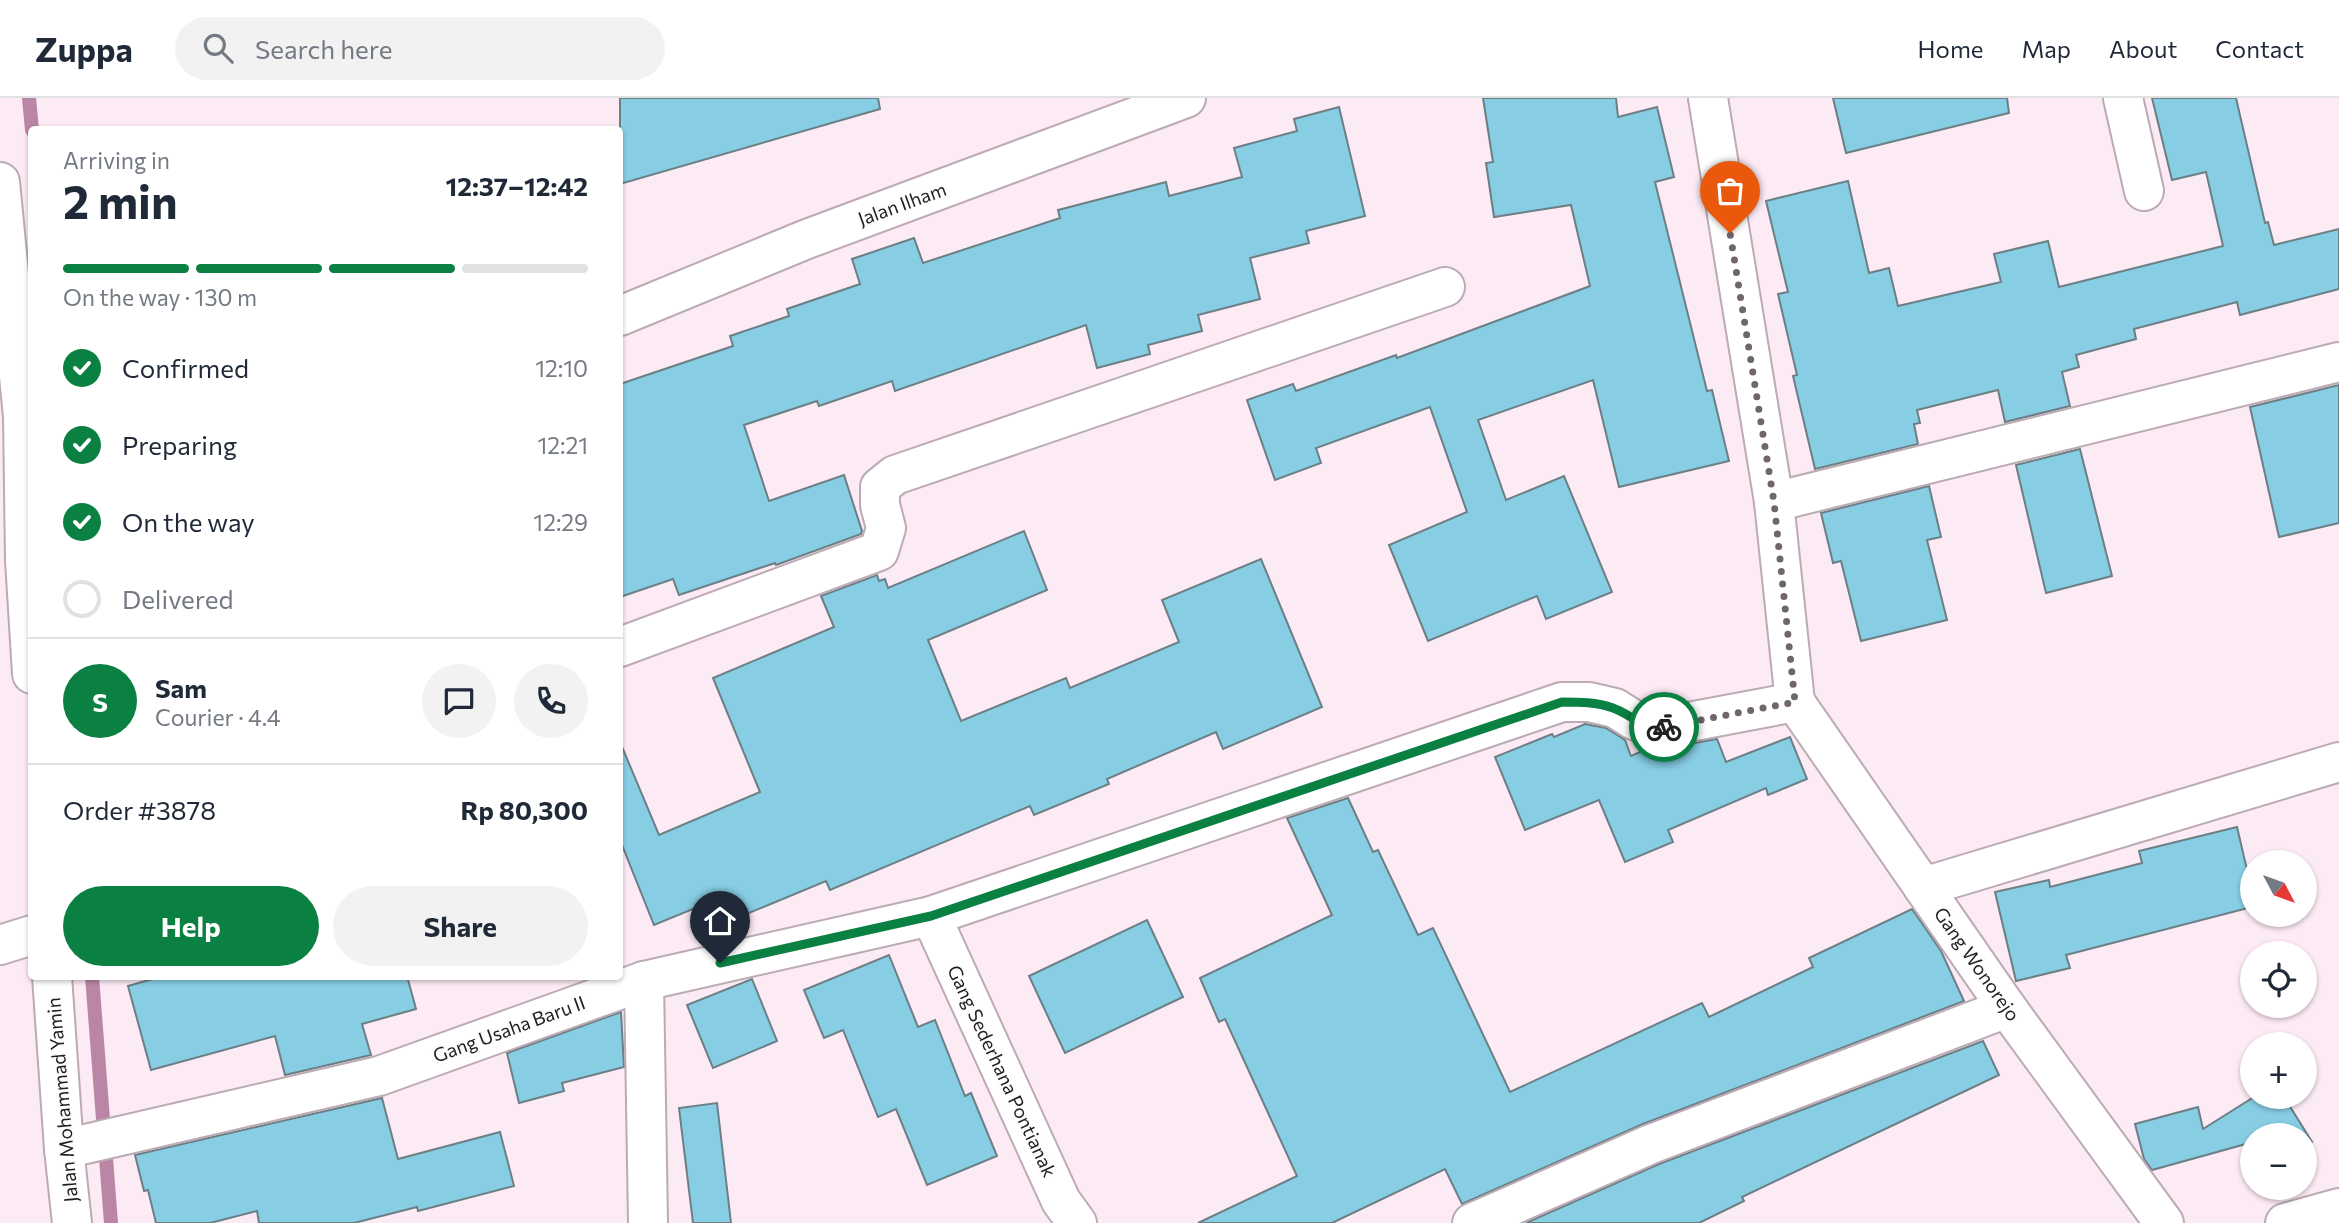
<!DOCTYPE html>
<meta charset="utf-8">
<style>
body{margin:0;font-family:Commissioner,sans-serif;background:#f2f2f3;color:#1f2937;height:100vh;display:flex;flex-direction:column;font-size:26px;white-space:nowrap}
*{box-sizing:border-box;margin:0}
p{font-size:23px;color:#747a83}
.icon{flex:none;width:38px;height:38px;fill:none;stroke:currentColor;stroke-width:2;stroke-linecap:round;stroke-linejoin:round}
.map{position:relative;flex:1;overflow:hidden}
.side{position:absolute;left:28px;top:28px;width:595px;height:854px;display:flex;flex-direction:column;background:#fff;border-radius:7px;box-shadow:0 2px 5px #0004}
.side>*{flex:none}
.needle{width:46px;rotate:131deg}
.fabs{position:absolute;left:2240px;top:752px;display:grid;gap:14px}
.fabs a{display:grid;place-items:center;width:77px;height:77px;border-radius:50%;background:#fff;box-shadow:0 2px 5px #0004;font-size:35px}
.pin{position:absolute;display:grid;place-items:center;width:60px;height:60px;color:#fff;margin:-72px -30px;border-radius:50% 50% 50% 0;rotate:-45deg;box-shadow:0 0 7px #0007}
.pin .icon{rotate:45deg}
.courier{position:absolute;display:grid;place-items:center;width:70px;height:70px;margin:-35px;border:5px solid #0b8043;border-radius:50%;background:#fff;color:#222;box-shadow:0 2px 9px #0007}
.overview em{font-style:normal;font-weight:700}
.overview div{display:flex;flex-direction:column-reverse}
.overview{display:flex;align-items:center;justify-content:space-between;height:119px;padding:0 35px}
h1{font-size:46px;font-weight:700;line-height:52px}
.bar{display:grid;grid-template-columns:repeat(4,1fr);gap:10px 7px;align-content:center;height:84px;padding:0 35px}
.bar i{height:9px;border-radius:5px;background:#e0e1e3}
.bar .selected{background:#0b8043}
.bar p{grid-column:span 4}
.line{display:flex;align-items:center;gap:18px;padding:0 35px;border-top:2px solid #e0e1e3}
.line div{flex:1}
.round{display:grid;place-items:center;flex:none;width:74px;height:74px;border-radius:37px;background:#f2f2f3}
ol{padding:0 35px;list-style:none}
li{display:flex;align-items:center;gap:21px;height:77px}
li p{margin-inline-start:auto}
li .icon{padding:7px;border-radius:50%;background:#0b8043;color:#fff;stroke-width:4}
li:last-child{color:#747a83}
li i{width:38px;height:38px;border:4px solid #e0e1e3;border-radius:50%}
.action{display:flex;gap:14px;margin-top:auto;padding:14px 35px}
.action a{flex:1;height:80px;border-radius:42px;background:#0b8043;color:#fff;font-size:28px;font-weight:700;line-height:80px;text-align:center}
.action a+a{background:#f2f2f3;color:#1f2937}
header{display:flex;align-items:center;gap:42px;box-sizing:border-box;height:98px;padding:0 35px;background:#fff;border-bottom:2px solid #e0e1e3}
header strong{font-size:33px}
nav{display:flex;gap:38px;margin-inline-start:auto;font-size:24px}
.search{width:490px;height:63px;background:#f2f2f3;display:flex;align-items:center;gap:18px;box-sizing:border-box;padding:0 24px;border-radius:38px;color:#747a83;font-size:26px}
.map>svg:first-child{display:block}
.lines{fill:none;stroke-linecap:round;stroke-linejoin:round}
.stream{stroke:#bb86a6;stroke-width:14}
.building{fill:#87cde4;stroke:#6c7f85;stroke-width:2}
.street-casing{stroke:#bcaab4;stroke-width:42}
.secondary-casing{stroke:#bcaab4;stroke-width:42}
.street{stroke:#fff;stroke-width:38}
.secondary{stroke:#fff;stroke-width:38}
.done{stroke:#6f656a;stroke-width:7;stroke-dasharray:0 12.6}
.route{stroke:#0b8043;stroke-width:9}
.labels{text-anchor:middle;stroke-width:5;stroke-linejoin:round;paint-order:stroke}
.street-label{font-size:19px;fill:#231d20;stroke:#fdfdfd}
</style>
<header>
<strong>Zuppa</strong>
<div class="search"><svg class="icon" aria-label="search" viewBox="0 0 24 24"><circle cx="10" cy="10" r="6"/><path d="M15 15l6 6"/></svg>Search here</div>
<nav><a>Home</a><a>Map</a><a>About</a><a>Contact</a></nav>
</header>
<div class="map">
<svg width="2339" height="1125" viewBox="0 0 2339 1125">
<rect width="100%" height="100%" fill="#fceaf4"/>
<g class="lines">
<!-- stream -->
<g class="stream">
<path d="M29,0L32,32"/>
<path d="M92,878L111,1125"/>
</g>
</g>
<!-- building -->
<g class="building">
<path d="M620,0H878L880,11L620,86Z"/>
<path d="M1483,0H1616L1618,19L1657,9L1674,79L1655,84L1707,293L1712,292L1729,363L1619,389L1593,282L1478,322L1506,402L1564,378L1612,494L1546,521L1537,498L1428,543L1389,447L1467,414L1430,309L1316,350L1321,365L1275,382L1247,302L1293,286L1296,293L1396,257L1397,260L1590,188L1571,107L1494,119L1486,65L1493,64Z"/>
<path d="M1833,0H2007L2009,15L1846,55Z"/>
<path d="M2152,0H2236L2265,125L2268,124L2274,147L2339,131V191L2240,217L2237,204L2134,231L2136,241L2076,257L2079,269L2062,274L2070,308L2005,324L1998,292L1917,312L1920,325L1914,326L1918,346L1815,371L1793,278L1797,277L1778,196L1788,194L1766,103L1848,83L1869,175L1889,170L1898,208L2001,184L1994,156L2048,143L2059,189L2223,148L2206,74L2172,82Z"/>
<path d="M1339,9L1365,118L1306,133L1309,145L1250,160L1260,201L1198,217L1202,233L1148,247L1150,256L1097,270L1086,227L895,293L892,283L819,308L817,303L744,327L769,403L844,377L862,433L861,436L776,467L775,465L679,497L673,481L620,499V286L733,248L730,238L789,218L787,211L860,186L852,161L914,140L923,165L1060,120L1058,112L1166,84L1169,98L1242,79L1234,50L1297,33L1294,21Z"/>
<path d="M2339,287V425L2279,439L2250,309Z"/>
<path d="M2080,351L2112,478L2046,495L2016,367Z"/>
<path d="M1929,388L1941,439L1927,442L1947,522L1861,543L1841,463L1833,465L1821,415Z"/>
<path d="M1024,433L1047,492L928,542L961,623L1066,580L1070,590L1179,544L1162,502L1261,461L1322,609L1223,651L1216,634L1107,681L1109,686L1034,717L1030,708L830,792L826,783L732,822L722,799L654,827L620,742V644L659,737L760,694L713,580L834,529L821,498L877,477L879,483L885,481L888,490Z"/>
<path d="M1585,626L1606,630L1625,642L1631,658L1649,650L1661,651L1717,641L1726,664L1790,639L1807,681L1768,697L1766,690L1668,732L1673,744L1625,764L1599,702L1525,732L1495,659L1552,636L1554,639Z"/>
<path d="M1348,700L1373,754L1378,752L1418,837L1433,830L1510,994L1702,905L1709,919L1813,869L1809,860L1912,811L1941,853L1964,903L1643,1026L1462,1106L1445,1071L1332,1125H1198L1297,1078L1225,921L1219,924L1200,880L1332,817L1287,720Z"/>
<path d="M2237,729L2252,793V809L2066,857L2070,870L2016,883L1995,794L2049,782L2050,789L2142,765L2139,753Z"/>
<path d="M1147,822L1183,899L1065,955L1029,878Z"/>
<path d="M889,857L918,929L935,922L965,998L971,995L997,1058L927,1087L896,1011L878,1019L843,932L824,940L804,892Z"/>
<path d="M163,878H407L416,911L362,926L371,957L285,977L275,938L151,972L128,888Z"/>
<path d="M752,881L777,943L713,970L687,907Z"/>
<path d="M621,914L624,969L562,985L564,993L519,1005L507,955Z"/>
<path d="M1983,943L1999,977L1742,1099L1744,1103L1699,1125H1526L1659,1066Z"/>
<path d="M2254,999H2284L2312,1044L2305,1048V1038H2252V1056L2246,1046L2152,1072L2144,1061L2135,1026L2198,1009L2203,1031Z"/>
<path d="M382,1000L398,1061L500,1034L514,1088L418,1113L417,1109L354,1125H259L257,1113L210,1125H156L148,1092L144,1093L135,1057Z"/>
<path d="M717,1005L731,1125H693L679,1010Z"/>
</g>
<g class="lines">
<defs>
<g id="street">
<path d="M1708,0L1774,404L1795,604L2007,910L2164,1125"/>
<path d="M2123,0L2144,93"/>
<path d="M620,218L807,141L1186,0"/>
<path d="M1774,404L2339,264"/>
<path d="M620,549L879,453L886,430L880,407V389L895,377L1445,189"/>
<path d="M1923,789L2339,664"/>
<path d="M931,818L1061,1103L1077,1125"/>
<path d="M0,847L32,837"/>
<path d="M644,883L648,1125"/>
<path d="M64,1051L379,978L644,883L931,818L1562,604H1589L1615,610L1634,622L1657,630L1795,604"/>
<path d="M1472,1125L1651,1046L2007,910"/>
<path d="M2285,1125L2339,1110"/>
</g>
<g id="secondary">
<path d="M0,84L23,319L25,462L32,576"/>
<path d="M52,878L64,1051L72,1125"/>
</g>
</defs>
<!-- street casing -->
<use href="#street" class="street-casing"/>
<!-- secondary casing -->
<use href="#secondary" class="secondary-casing"/>
<!-- street -->
<use href="#street" class="street"/>
<!-- secondary -->
<use href="#secondary" class="secondary"/>
</g>
<g class="lines">
<!-- done -->
<path class="done" d="M1664,629L1795,604L1774,404L1730,135"/>
<!-- route -->
<path class="route" d="M720,865L931,818L1562,604C1580,604 1596,604 1613,610C1630,616 1645,632 1664,629"/>
</g>
<g class="labels">
<!-- street labels -->
<g class="street-label">
<text transform="translate(902 106) rotate(-20)" y="7">Jalan Ilham</text>
<text transform="translate(1977 866) rotate(55)" y="7">Gang Wonorejo</text>
<text transform="translate(509 931) rotate(-20)" y="7">Gang Usaha Baru II</text>
<text transform="translate(1002 973) rotate(65)" y="7">Gang Sederhana Pontianak</text>
<text transform="translate(62 1002) rotate(-95)" y="7">Jalan Mohammad Yamin</text>
</g>
</g>
</svg>
<div class="fabs">
<a><svg class="needle" viewBox="-14 -14 28 28"><path d="M0-13l5 13h-10z" fill="#e53935"/><path d="M0 13l5-13h-10z" fill="#747a83"/></svg></a>
<a><svg class="icon" aria-label="locate" viewBox="0 0 24 24"><circle cx="12" cy="12" r="6"/><path d="M12 2v4M12 18v4M2 12h4M18 12h4"/></svg></a>
<a>+</a>
<a>−</a>
</div>
<div class="pin" style="left:1730px;top:135px;background:#ea580c"><svg class="icon" aria-label="bag" viewBox="0 0 24 24"><path d="M5 8h14l-1 12H6zM9 8a3 3 0 0 1 6 0"/></svg></div>
<div class="pin" style="left:720px;top:865px;background:#1f2937"><svg class="icon" aria-label="home" viewBox="0 0 24 24"><path d="M3 11l9-7 9 7M6 9v11h12V9"/></svg></div>
<div class="courier" style="left:1664px;top:629px"><svg class="icon" aria-label="bike" viewBox="0 0 24 24"><circle cx="6" cy="16" r="4"/><circle cx="18" cy="16" r="4"/><path d="M6 16l4-8h5l3 8M10 8l3 8H6M13 5h3"/></svg></div>
<section class="side">
<div class="overview"><div><h1>2 min</h1><p>Arriving in</p></div><em>12:37–12:42</em></div>
<div class="bar"><i class="selected"></i><i class="selected"></i><i class="selected"></i><i></i><p>On the way · 130 m</p></div>
<ol>
<li><svg class="icon" aria-label="check" viewBox="0 0 24 24"><path d="M5 12l5 5 9-10"/></svg>Confirmed<p>12:10</p></li>
<li><svg class="icon" aria-label="check" viewBox="0 0 24 24"><path d="M5 12l5 5 9-10"/></svg>Preparing<p>12:21</p></li>
<li><svg class="icon" aria-label="check" viewBox="0 0 24 24"><path d="M5 12l5 5 9-10"/></svg>On the way<p>12:29</p></li>
<li><i></i>Delivered</li>
</ol>
<div class="line" style="height:126px"><b class="round" style="background:#0b8043;color:#fff">S</b><div><b>Sam</b><p>Courier · 4.4</p></div><a class="round"><svg class="icon" aria-label="chat" viewBox="0 0 24 24"><path d="M4 5h16v11H9l-5 4z"/></svg></a><a class="round"><svg class="icon" aria-label="phone" viewBox="0 0 24 24"><path d="M5 4h4l2 5-3 2q2 4 5 5l2-3 5 2v4C11 20 4 13 5 4z"/></svg></a></div>
<div class="line" style="height:91px"><div>Order #3878</div><b>Rp 80,300</b></div>
<div class="action"><a>Help</a><a>Share</a></div>
</section>
</div>
